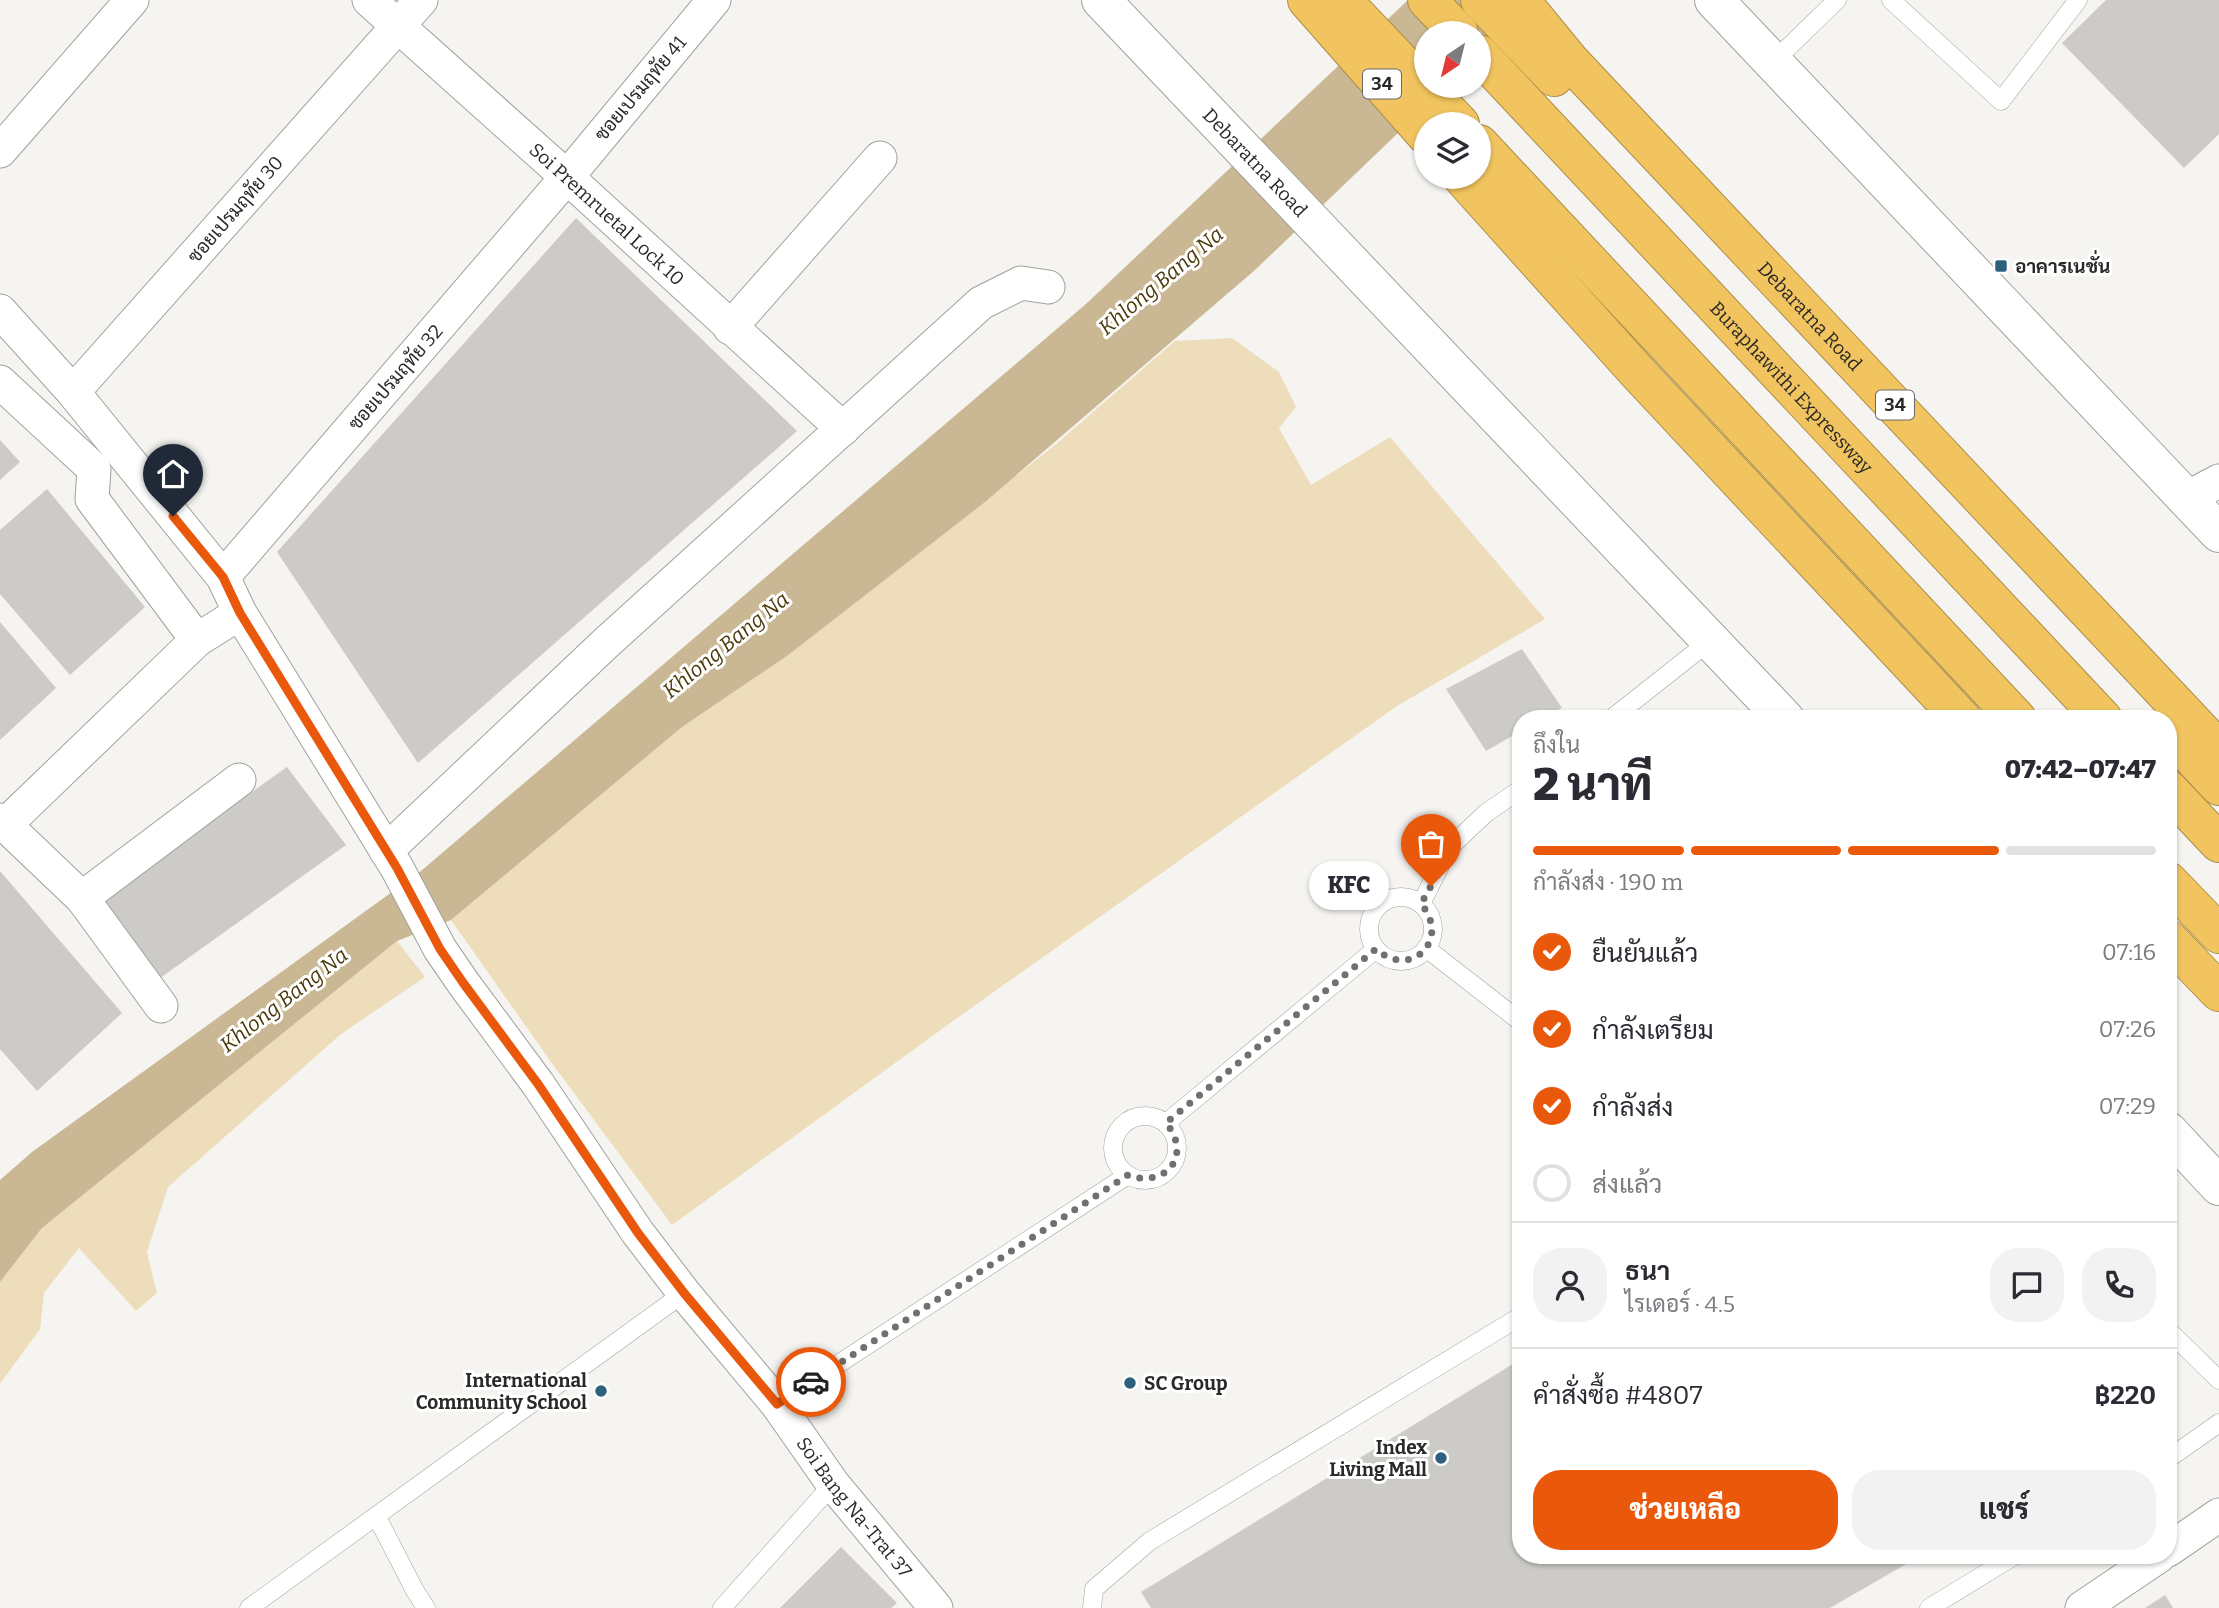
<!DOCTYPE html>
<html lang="th">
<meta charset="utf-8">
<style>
body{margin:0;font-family:Bitter,Sarabun,serif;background:#f2f2f3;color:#2b2b33;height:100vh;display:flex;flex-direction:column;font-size:26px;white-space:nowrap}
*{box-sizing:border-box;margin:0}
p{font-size:23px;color:#7c7c81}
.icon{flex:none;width:38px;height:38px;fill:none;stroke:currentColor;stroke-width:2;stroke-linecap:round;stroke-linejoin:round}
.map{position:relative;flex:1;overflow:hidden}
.panel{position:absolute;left:1512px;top:710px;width:665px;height:854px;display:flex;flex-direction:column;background:#fff;border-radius:28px;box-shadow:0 2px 5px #0004}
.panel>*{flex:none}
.needle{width:46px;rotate:215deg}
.buttons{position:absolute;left:1414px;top:21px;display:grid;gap:14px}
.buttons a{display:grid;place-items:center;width:77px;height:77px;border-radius:50%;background:#fff;box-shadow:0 2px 5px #0004;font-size:35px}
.pin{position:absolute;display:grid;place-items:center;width:60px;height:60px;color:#fff;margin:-72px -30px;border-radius:50% 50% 50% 0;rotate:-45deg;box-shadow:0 0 7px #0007}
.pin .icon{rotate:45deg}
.courier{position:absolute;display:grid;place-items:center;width:70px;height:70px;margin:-35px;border:5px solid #ea580c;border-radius:50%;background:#fff;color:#222;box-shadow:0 2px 9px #0007}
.bubble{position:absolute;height:49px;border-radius:24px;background:#fff;box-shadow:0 2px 5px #0004;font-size:23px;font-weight:800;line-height:49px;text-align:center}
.summary em{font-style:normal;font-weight:800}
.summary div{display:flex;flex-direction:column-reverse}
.summary{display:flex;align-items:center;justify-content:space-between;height:119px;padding:0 21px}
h1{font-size:46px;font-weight:800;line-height:52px}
.bar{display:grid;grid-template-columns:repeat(4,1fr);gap:10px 7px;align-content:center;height:84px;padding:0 21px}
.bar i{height:9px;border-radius:5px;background:#e1e1e2}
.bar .selected{background:#ea580c}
.bar p{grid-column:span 4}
.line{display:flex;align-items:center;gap:18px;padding:0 21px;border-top:2px solid #e1e1e2}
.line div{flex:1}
.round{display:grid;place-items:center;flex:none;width:74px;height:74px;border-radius:28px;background:#f2f2f3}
ol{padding:0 21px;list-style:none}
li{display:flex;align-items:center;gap:21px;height:77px}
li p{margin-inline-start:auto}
li .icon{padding:7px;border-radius:50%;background:#ea580c;color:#fff;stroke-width:4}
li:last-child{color:#7c7c81}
li i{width:38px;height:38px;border:4px solid #e1e1e2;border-radius:50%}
.cta{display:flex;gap:14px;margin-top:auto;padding:14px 21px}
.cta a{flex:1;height:80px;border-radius:28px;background:#ea580c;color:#fff;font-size:28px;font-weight:800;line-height:80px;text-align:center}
.cta a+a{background:#f2f2f3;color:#2b2b33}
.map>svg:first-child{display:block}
.green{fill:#edddbb}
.water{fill:#cab894}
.building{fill:#cdcbc7}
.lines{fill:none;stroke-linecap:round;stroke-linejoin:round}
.lane-casing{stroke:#a2a09c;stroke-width:19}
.street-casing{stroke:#a2a09c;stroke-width:35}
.secondary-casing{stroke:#a2a09c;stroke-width:40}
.highway-casing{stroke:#ab8e4b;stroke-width:40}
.lane{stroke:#fff;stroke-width:18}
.street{stroke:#fff;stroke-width:33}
.secondary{stroke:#fff;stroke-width:38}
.highway{stroke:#f1c45f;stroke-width:38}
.done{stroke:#71706d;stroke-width:7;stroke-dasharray:0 12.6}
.route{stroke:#ea580c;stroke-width:9}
.poi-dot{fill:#2c607d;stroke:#fff;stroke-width:2.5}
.labels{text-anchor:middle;stroke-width:6;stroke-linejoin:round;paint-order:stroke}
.shield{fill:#fff;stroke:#6a6968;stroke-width:2}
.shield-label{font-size:18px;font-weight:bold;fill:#2a2927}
.street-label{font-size:19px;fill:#2a2927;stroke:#fff}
.poi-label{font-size:19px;font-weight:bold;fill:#2a2927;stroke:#fff;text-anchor:start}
.water-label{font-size:21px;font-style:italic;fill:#4b3808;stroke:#fff}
</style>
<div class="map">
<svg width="2219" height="1608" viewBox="0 0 2219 1608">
<rect width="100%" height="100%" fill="#f6f4f0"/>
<!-- green -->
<g class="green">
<path d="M1232,338L1279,372L1296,407L1279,428L1311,485L1390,437L1545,619L1397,706L960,1016L672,1225L551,1062L451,920L682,727L787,656L1055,445L1175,341Z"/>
<path d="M397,941L425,977L341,1034L168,1187L147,1252L157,1293L136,1311L79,1248L44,1293L40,1329L0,1384V1282L42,1228Z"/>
</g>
<!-- water -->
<path class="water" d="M1408,0H1537L1479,55V33H1426V86H1447L1255,270L985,502L787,656L682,727L451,920L397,941L42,1228L0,1282V1180L32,1152L421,871L1086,304Z"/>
<!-- building -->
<g class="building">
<path d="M2106,0H2219V134L2184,168L2062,43Z"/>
<path d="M576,218L797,431L418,763L277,552Z"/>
<path d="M0,440L20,462L0,480Z"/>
<path d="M47,489L145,607L70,675L0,594V530Z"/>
<path d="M0,622L56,688L0,740Z"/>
<path d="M1522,649L1562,708L1543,719H1521V731L1486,751L1446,689Z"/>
<path d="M287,767L346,845L156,981L103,898Z"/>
<path d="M0,871L122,1013L37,1091L0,1049Z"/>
<path d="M1521,1359V1556H1920L1830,1608H1151L1141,1592Z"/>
<path d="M841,1547L897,1603L891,1608H780Z"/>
<path d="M2165,1595L2173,1608H2145Z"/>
</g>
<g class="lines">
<defs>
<g id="lane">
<path d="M1891,0L2001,101L2078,0"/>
<path d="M1773,62L1837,0"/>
<path d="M1611,719L1711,640"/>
<circle cx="1401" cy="929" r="32"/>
<path d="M1421,904L1449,848L1486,813L1521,789"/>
<path d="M1426,948L1521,1022"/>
<circle cx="1145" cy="1148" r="32"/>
<path d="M1166,1123L1376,949"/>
<path d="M2168,1330L2219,1380"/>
<path d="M777,1404L1128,1175"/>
<path d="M2168,1459L2219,1423"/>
<path d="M377,1517L414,1589L426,1608"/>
<path d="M249,1608L684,1293"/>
<path d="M722,1608L833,1484"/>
<path d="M1092,1608L1094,1589L1150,1541L1521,1316"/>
<path d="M1929,1608L2014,1556"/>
</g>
<g id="street">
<path id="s1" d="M369,0L567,177L843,429"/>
<path d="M0,151L132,0"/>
<path id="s2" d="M0,311L73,392L223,577L240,613L397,868L440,949L464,984L538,1084L638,1233L684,1293L777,1404L833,1484L936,1608"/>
<path d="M730,328L880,158"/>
<path d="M0,382L94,469L92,499L197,640"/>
<path d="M73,392L421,0"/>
<path d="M2187,498L2219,481"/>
<path d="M223,577L567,177L714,0"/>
<path d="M0,820L82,898L161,1006"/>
<path d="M5,825L197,640L240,613"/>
<path d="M386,851L606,643L981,303L1021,283L1048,287"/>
<path d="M82,898L239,780"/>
<path d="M2168,1550L2219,1515"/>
<path d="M2082,1608L2159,1556"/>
</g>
<g id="secondary">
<path id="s3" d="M1101,0L1785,719"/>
<path d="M1714,0L2219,533"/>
<path d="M2168,1131L2219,1186"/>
</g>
<g id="highway">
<path d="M1307,0L1426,135"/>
<path d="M1342,0L1460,124"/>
<path d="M1427,0L1459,33"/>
<path d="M1480,0L1554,77"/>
<path id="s4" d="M1520,0L1570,61L2219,750"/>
<path id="s5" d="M1479,54L2103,719"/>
<path d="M1479,144L2017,719"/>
<path d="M1462,177L1639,374L1962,719"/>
<path d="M2174,738L2219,786"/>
<path d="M2168,789L2219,843"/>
<path d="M2168,881L2219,934"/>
<path d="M2168,939L2219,992"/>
</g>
</defs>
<!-- lane casing -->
<use href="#lane" class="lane-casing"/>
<!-- street casing -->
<use href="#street" class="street-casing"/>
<!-- secondary casing -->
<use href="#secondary" class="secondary-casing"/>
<!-- highway casing -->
<use href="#highway" class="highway-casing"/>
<!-- lane -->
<use href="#lane" class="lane"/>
<!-- street -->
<use href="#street" class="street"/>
<!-- secondary -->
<use href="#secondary" class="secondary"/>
<!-- highway -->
<use href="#highway" class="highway"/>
</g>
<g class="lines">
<!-- done -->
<path class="done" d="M811,1382L1128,1175C1166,1189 1193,1155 1166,1123L1376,949C1410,980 1452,940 1421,904L1431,886"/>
<!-- route -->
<path class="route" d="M173,516L223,577L240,613L397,868L440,949L464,984L538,1084L638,1233L684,1293L777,1404L811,1382"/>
</g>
<!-- markers -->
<g class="poi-dot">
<rect x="1994" y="259" width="14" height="14" rx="3.5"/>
<circle cx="1130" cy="1383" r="7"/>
<circle cx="601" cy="1391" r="7"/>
<circle cx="1441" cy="1458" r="7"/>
</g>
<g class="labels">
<!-- shield labels -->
<g class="shield">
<rect x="1363" y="69.5" width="38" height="29" rx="5"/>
<rect x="1876" y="390.5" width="38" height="29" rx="5"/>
</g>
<g class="shield-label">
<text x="1382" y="90">34</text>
<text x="1895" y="411">34</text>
</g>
<!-- street labels -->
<g class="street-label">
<text transform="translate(640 88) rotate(-50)" y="7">ซอยเปรมฤทัย 41</text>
<text dy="7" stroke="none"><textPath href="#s3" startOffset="224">Debaratna Road</textPath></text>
<text transform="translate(235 209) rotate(-49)" y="7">ซอยเปรมฤทัย 30</text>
<text dy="7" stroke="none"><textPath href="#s1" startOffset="320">Soi Premruetal Lock 10</textPath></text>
<text dy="7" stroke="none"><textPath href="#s4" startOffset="429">Debaratna Road</textPath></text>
<text transform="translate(395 377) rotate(-49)" y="7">ซอยเปรมฤทัย 32</text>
<text dy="7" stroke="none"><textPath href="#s5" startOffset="457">Buraphawithi Expressway</textPath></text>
<text dy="7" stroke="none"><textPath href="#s2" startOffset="1474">Soi Bang Na-Trat 37</textPath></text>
</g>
<!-- poi labels -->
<g class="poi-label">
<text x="2015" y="273">อาคารเนชั่น</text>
<text x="587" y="1387" text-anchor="end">International<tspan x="587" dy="22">Community School</tspan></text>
<text x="1144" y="1390">SC Group</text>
<text x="1427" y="1454" text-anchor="end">Index<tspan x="1427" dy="22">Living Mall</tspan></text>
</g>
<!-- water labels -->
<g class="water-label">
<text transform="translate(1161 281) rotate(-40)" y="7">Khlong Bang Na</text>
<text transform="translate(726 645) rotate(-39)" y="7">Khlong Bang Na</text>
<text transform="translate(284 1000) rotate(-38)" y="7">Khlong Bang Na</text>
</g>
</g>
</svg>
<div class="buttons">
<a><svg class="needle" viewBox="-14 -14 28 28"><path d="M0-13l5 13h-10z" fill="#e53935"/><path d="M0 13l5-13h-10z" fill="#7c7c81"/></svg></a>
<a><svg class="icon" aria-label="layers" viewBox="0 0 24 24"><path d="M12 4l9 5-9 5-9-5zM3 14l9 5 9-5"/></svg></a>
</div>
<div class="pin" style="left:1431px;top:886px;background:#ea580c"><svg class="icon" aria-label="bag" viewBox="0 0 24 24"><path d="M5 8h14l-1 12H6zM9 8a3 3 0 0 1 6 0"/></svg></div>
<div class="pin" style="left:173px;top:516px;background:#1f2937"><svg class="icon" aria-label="home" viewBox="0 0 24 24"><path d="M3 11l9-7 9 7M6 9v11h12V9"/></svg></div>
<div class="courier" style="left:811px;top:1382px"><svg class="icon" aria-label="car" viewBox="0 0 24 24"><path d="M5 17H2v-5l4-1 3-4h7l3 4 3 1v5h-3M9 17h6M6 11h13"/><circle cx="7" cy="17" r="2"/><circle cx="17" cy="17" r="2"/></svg></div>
<div class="bubble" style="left:1309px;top:861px;width:80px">KFC</div>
<section class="panel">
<div class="summary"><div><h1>2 นาที</h1><p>ถึงใน</p></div><em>07:42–07:47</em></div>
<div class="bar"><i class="selected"></i><i class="selected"></i><i class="selected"></i><i></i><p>กำลังส่ง · 190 m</p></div>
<ol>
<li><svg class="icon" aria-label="check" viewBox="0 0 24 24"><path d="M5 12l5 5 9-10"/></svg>ยืนยันแล้ว<p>07:16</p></li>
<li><svg class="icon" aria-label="check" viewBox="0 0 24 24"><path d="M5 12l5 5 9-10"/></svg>กำลังเตรียม<p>07:26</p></li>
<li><svg class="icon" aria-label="check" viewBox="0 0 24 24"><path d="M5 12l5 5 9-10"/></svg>กำลังส่ง<p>07:29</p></li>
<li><i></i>ส่งแล้ว</li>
</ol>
<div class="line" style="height:126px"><a class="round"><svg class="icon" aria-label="person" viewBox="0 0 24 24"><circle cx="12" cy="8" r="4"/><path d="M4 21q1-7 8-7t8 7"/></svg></a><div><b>ธนา</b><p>ไรเดอร์ · 4.5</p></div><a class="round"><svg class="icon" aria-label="chat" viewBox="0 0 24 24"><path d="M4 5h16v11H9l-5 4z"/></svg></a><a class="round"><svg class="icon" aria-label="phone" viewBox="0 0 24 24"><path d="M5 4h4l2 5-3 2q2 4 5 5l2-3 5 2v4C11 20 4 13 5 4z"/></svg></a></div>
<div class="line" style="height:91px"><div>คำสั่งซื้อ #4807</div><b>฿220</b></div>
<div class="cta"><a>ช่วยเหลือ</a><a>แชร์</a></div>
</section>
</div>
